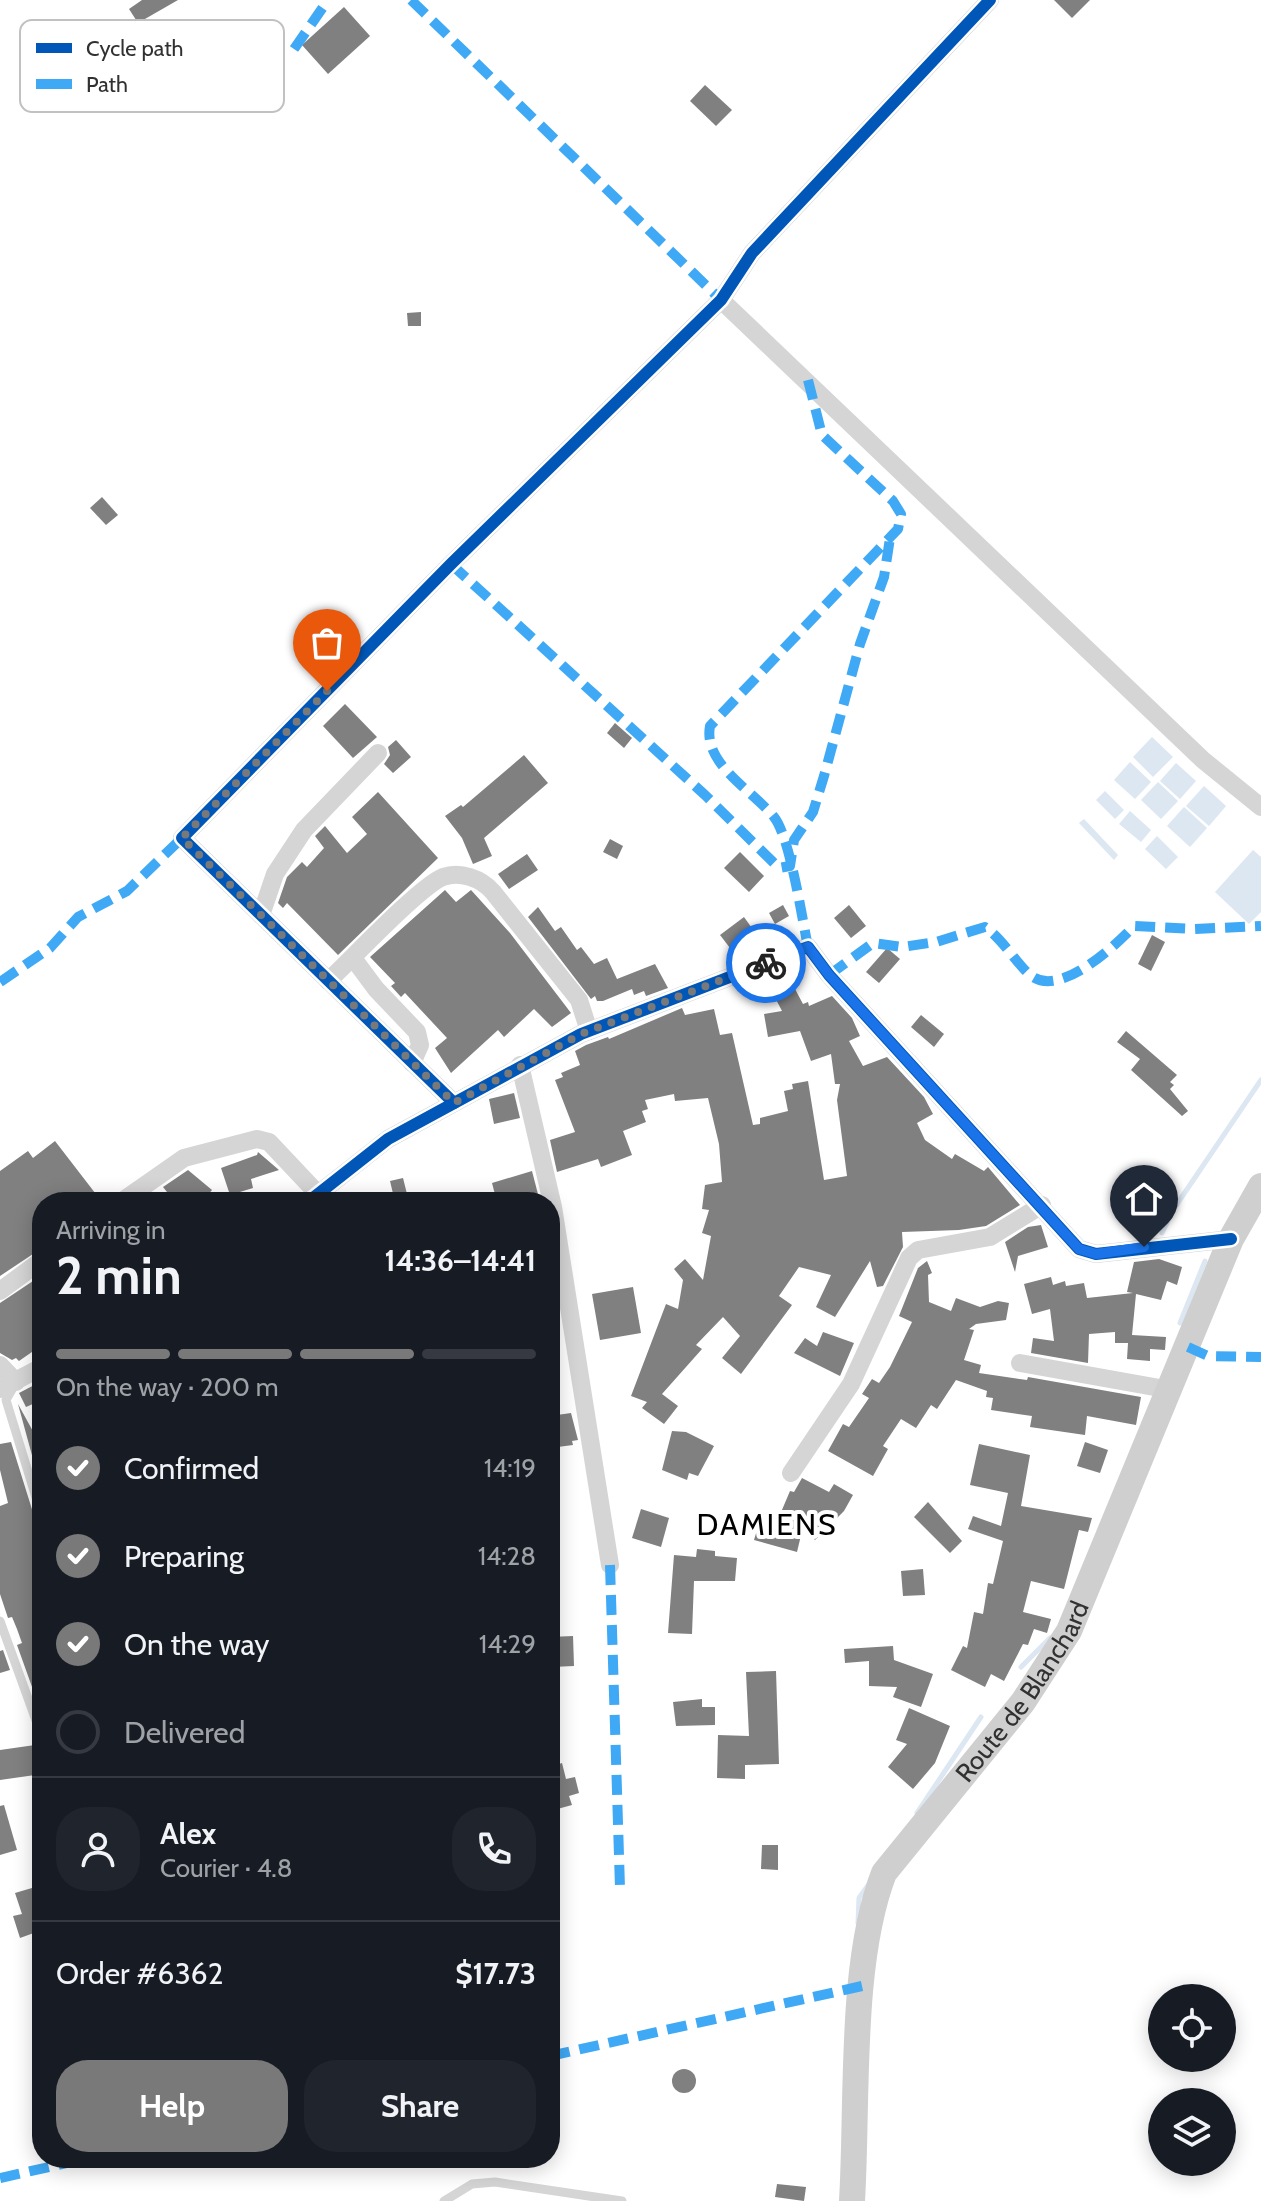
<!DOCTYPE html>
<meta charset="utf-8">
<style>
body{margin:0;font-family:Cabin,sans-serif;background:#20242c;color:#f1f3f6;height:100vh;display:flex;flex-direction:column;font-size:30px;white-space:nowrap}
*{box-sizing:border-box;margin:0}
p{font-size:26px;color:#9ea1a6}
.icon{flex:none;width:44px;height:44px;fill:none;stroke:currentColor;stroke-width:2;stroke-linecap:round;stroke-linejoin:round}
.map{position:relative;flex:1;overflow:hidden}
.details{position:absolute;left:32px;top:1192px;width:528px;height:976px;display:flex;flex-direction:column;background:#171b24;border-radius:32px;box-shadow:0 4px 20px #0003}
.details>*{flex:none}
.fabs{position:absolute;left:1148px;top:1984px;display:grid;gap:16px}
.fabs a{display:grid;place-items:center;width:88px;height:88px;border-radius:50%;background:#171b24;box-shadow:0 4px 20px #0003;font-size:40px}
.pin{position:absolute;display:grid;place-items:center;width:68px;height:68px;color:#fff;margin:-82px -34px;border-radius:50% 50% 50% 0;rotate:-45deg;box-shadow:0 0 8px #0007}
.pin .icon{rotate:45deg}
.courier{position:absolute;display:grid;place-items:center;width:80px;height:80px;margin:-40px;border:6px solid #1a73e8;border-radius:50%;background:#fff;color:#222;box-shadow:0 2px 10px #0007}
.summary em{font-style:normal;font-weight:700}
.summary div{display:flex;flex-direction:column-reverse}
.summary{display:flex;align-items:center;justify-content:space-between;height:136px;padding:0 24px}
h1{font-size:52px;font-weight:700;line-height:60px}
.bar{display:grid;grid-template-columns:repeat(4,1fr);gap:12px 8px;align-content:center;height:96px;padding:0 24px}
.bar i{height:10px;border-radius:6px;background:#363941}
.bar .selected{background:#797979}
.bar p{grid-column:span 4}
.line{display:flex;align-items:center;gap:20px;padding:0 24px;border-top:2px solid #363941}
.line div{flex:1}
.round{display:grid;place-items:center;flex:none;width:84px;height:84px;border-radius:32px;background:#20242c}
ol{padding:0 24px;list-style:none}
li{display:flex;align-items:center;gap:24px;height:88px}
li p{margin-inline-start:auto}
li .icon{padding:8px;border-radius:50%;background:#797979;color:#fff;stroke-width:4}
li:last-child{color:#9ea1a6}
li i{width:44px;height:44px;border:4px solid #363941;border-radius:50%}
.cta{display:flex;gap:16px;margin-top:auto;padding:16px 24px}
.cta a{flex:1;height:92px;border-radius:32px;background:#797979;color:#fff;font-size:32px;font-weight:700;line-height:92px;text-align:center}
.cta a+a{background:#20242c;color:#f1f3f6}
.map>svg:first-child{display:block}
.water{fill:#dce7f2}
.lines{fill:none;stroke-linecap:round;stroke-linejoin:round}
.stream{stroke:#dce7f2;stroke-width:5}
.building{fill:#808080}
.lane{stroke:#d5d5d5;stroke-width:9}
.street{stroke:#d5d5d5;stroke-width:18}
.secondary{stroke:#cfcfcf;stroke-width:26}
.quiet{stroke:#3fa9f5;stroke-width:10;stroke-dasharray:20 10;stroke-linecap:butt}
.cycleway-casing{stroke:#fff;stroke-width:17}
.cycleway{stroke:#0057b8;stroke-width:12}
.done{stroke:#797979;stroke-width:8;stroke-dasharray:0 14.4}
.route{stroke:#1a73e8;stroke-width:10}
.labels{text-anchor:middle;stroke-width:8;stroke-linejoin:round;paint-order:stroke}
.street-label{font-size:26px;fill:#313131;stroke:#fff}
.quarter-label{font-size:30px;letter-spacing:2px;fill:#000;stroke:#fff}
.key{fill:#fff;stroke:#c1c1c1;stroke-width:2}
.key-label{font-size:22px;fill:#313131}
</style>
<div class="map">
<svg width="1261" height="2201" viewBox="0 0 1261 2201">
<rect width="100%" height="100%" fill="#fff"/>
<!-- water -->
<g class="water">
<path d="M1152,737L1173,757L1153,777L1133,757Z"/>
<path d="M1130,762L1151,782L1135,799L1114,780Z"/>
<path d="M1176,763L1196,781L1180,799L1160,781Z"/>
<path d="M1158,782L1178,801L1161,819L1141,800Z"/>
<path d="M1204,786L1226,806L1209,826L1186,806Z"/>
<path d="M1105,791L1124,810L1115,819L1096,800Z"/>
<path d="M1184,807L1207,828L1190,847L1167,826Z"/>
<path d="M1130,811L1151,830L1141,842L1119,824Z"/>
<path d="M1084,819L1118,855L1114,860L1079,823Z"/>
<path d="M1157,836L1178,857L1166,869L1145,849Z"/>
<path d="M1253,850L1261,857V912L1249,924L1215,892Z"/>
</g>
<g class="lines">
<!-- stream -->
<g class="stream">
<path d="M1162,1233L1173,1210L1261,1080"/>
<path d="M1180,1323L1205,1261"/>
<path d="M1021,1667L1050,1638"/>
<path d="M917,1813L981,1717"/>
<path d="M858,1923L859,1898L869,1884"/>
</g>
</g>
<!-- building -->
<g class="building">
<path d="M142,0H178L138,23L129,9Z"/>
<path d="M1054,0H1090L1072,18Z"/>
<path d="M344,7L370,36L328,74L302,45Z"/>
<path d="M705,85L732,110L716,126L690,101Z"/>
<path d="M421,312V326H408L407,313Z"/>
<path d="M102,497L118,515L106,525L90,508Z"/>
<path d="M345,704L377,737L353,758L323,726Z"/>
<path d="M615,723L632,738L624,748L607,733Z"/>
<path d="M396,740L411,757L393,773L384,764L390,755L388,747Z"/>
<path d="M524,755L548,783L484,838L492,856L473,864L462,838L445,816L461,805L463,807Z"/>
<path d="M378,792L438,858L338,955L287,903L283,908L278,903L287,877L302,862L307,867L324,848L315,836L325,826L347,853L367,834L352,817Z"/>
<path d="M610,839L623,846L617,859L603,852Z"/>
<path d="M740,852L764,876L749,892L724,868Z"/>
<path d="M527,854L538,870L509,889L498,874Z"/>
<path d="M445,890L456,902L471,890L510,933L571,1013L552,1027L534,1009L504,1037L498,1030L451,1073L435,1048L447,1038L405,993L401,997L391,986L395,983L370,957Z"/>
<path d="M783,905L789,916L775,924L769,913Z"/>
<path d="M849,905L866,926L851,938L834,918Z"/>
<path d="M538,907L555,931L561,927L577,950L581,947L594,964L607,958L617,979L655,964L668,988L646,996L644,991L634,995L632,989L603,1001H597L595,996L591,999L528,917Z"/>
<path d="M744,917L754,931L730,948L720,935Z"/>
<path d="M1152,935L1165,942L1151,971L1138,964Z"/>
<path d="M887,948L900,959L879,983L866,972Z"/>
<path d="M787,974L803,1004L808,1002L809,1006L832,996L852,1018L860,1036L849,1041L863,1066L887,1057L924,1097L933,1114L917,1123L925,1140L952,1159L955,1154L984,1171L988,1167L1020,1205L986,1226L959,1230L902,1232L903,1247L883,1286L877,1287L870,1261L835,1317L816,1307L831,1275L799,1267L779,1296L792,1305L741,1374L722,1358L740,1336L723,1317L696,1345L702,1349L662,1394L678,1406L664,1424L642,1408L647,1402L631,1396L666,1304L678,1309L683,1280L674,1269L685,1259L703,1280L711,1236L702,1233L709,1210L702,1209L705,1185L722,1182L719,1144L708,1098L675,1101L674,1094L645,1100L648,1109L642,1111L646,1122L623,1131L632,1155L601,1167L598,1159L557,1172L550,1140L575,1132L555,1080L563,1077L561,1073L580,1065L575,1051L586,1045L608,1037L609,1039L682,1008L685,1015L714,1009L720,1035L732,1033L753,1125L760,1124V1118L788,1111L784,1091L793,1089L792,1084L808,1081L824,1180L847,1176L837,1100L840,1084H835L831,1054L811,1061L800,1031L768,1037L764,1014L782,1011L768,984Z"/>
<path d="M921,1015L944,1034L934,1047L911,1027Z"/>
<path d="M1126,1031L1177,1075L1170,1082L1174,1085L1170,1089L1188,1111L1182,1116L1131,1070L1140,1059L1117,1042Z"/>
<path d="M514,1093L520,1118L494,1124L489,1099Z"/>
<path d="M55,1141L102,1202H82L77,1195L67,1202H42V1248L0,1276V1171L28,1151L33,1158Z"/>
<path d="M258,1152L279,1170L251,1179L253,1188L230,1195L221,1168L257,1155Z"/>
<path d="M188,1170L212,1190L202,1202H175L163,1187Z"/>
<path d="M532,1171L540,1202H497L492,1183Z"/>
<path d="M403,1178L409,1202H395L390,1181Z"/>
<path d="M1041,1225L1048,1247L1018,1256L1015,1272L1005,1242L1028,1227Z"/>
<path d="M1159,1259L1182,1267L1177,1285L1167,1281L1161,1300L1136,1294L1132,1335L1166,1337L1165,1350L1150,1349V1361L1127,1359L1128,1343H1115V1332L1089,1334L1088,1363L1031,1353L1033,1338L1054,1341L1050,1309L1032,1314L1024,1284L1051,1277L1053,1285L1065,1281L1066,1286L1084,1283L1087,1298L1133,1293L1127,1292L1134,1262Z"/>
<path d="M927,1261L932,1273L928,1275L929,1302L951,1311L956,1298L980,1307L998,1301L1009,1303L1006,1320L976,1324L969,1329L974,1330L964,1360L981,1365L979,1373L1027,1380L1028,1377L1141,1397L1136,1425L1087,1416L1085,1435L1030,1427L1032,1416L991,1410L993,1398L986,1397L987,1391L956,1380L937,1409L931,1405L916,1428L901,1419L883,1446L888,1449L873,1476L828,1451L843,1424L849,1427L869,1398L862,1394L872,1379L879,1383L890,1367L912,1322L899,1316L918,1268Z"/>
<path d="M42,1275V1345L19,1361L16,1358L12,1360L0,1353V1303Z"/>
<path d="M633,1287L641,1333L600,1340L592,1294Z"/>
<path d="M823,1332L854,1343L840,1376L794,1353L805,1338L817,1346Z"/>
<path d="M42,1381V1400L26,1407L19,1393Z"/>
<path d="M18,1404L35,1435L42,1432V1492Z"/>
<path d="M571,1413L578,1440L572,1441L573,1445L550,1448V1416Z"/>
<path d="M672,1431L686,1432L714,1446L698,1476L689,1473L687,1480L662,1470Z"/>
<path d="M11,1442L35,1519L42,1524L41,1712L17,1645L22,1643L17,1629L12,1617L8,1618L0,1594V1506L8,1503L0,1470V1444Z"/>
<path d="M1085,1442L1108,1450L1100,1473L1077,1466Z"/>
<path d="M979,1444L1030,1455L1021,1506L1092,1518L1088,1532L1079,1530L1064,1589L1031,1581L1023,1612L1051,1619L1047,1633L1034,1629L1028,1645L1023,1644L1004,1681L991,1674L985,1687L951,1670L963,1646L967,1648L974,1612L983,1614L988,1583L993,1584L1003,1541L968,1529L973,1516L1001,1526L1008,1493L970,1485Z"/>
<path d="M802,1478L829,1492L834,1484L853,1495L844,1511L815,1540L803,1527L797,1552L754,1540L760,1520L776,1524L790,1491L794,1492Z"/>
<path d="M928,1502L962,1541L950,1553L914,1517Z"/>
<path d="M641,1509L669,1518L661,1547L632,1538Z"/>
<path d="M697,1549L715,1551V1556L737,1558L735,1581H694L692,1634L668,1633L674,1555L696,1557Z"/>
<path d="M923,1569L925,1595L903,1596L901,1571Z"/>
<path d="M573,1636L574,1666L552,1667L550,1637Z"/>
<path d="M893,1646L894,1660L933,1674L921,1707L893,1697L897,1687L869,1686V1661L845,1663L844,1649Z"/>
<path d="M3,1650L10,1670L0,1673V1651Z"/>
<path d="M776,1671L779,1764L745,1765V1779L717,1778L718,1735L749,1736L746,1672Z"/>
<path d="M702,1699V1707H715V1725L676,1726L673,1702Z"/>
<path d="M909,1708L950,1726L935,1763L913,1789L888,1767L907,1744L896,1740Z"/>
<path d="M42,1744V1774L0,1780V1750Z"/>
<path d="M562,1763L566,1779L575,1777L579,1793L569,1796L572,1805L550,1811V1767Z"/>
<path d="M4,1805L17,1850L0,1855V1806Z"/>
<path d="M762,1845H778V1870L761,1869Z"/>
<path d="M42,1885V1930L20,1938L13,1916L22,1914L15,1893Z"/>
<circle cx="684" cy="2081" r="12"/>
<path d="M777,2184L806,2187L804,2201L775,2197Z"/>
</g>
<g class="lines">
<!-- lane -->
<g class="lane">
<path d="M15,1384L6,1400L42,1517"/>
<path d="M0,1621L42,1737"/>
<path d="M444,2201L472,2184L495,2182L622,2201"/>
</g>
<!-- street -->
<g class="street">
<path d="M721,300L1203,760L1261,807"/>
<path d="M261,915L275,874L304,830L378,753"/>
<path d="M353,958L376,989L417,1032L420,1045L412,1063"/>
<path d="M328,981C352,959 419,887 443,877C460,871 481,878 493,892L579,1000L589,1031"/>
<path d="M520,1065L553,1207L610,1565"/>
<path d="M454,1103L182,838L451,564L721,300L752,253L990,0"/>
<path d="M121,1202L184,1158L257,1139L269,1142L318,1194"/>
<path d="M308,1202L388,1139L581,1034L808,947L829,975L1079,1249L1096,1254L1231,1239"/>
<path d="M0,1291L42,1260"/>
<path d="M1020,1363L1171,1390"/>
<path d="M0,1365L16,1382"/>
<path d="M0,1389L42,1367"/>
<path d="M791,1473L851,1384L909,1258L918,1250L990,1237L1042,1205"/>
</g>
<!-- secondary -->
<path class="secondary" id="s1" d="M852,2201C858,2103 849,1963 884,1873L1023,1702L1069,1631L1231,1239L1261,1186"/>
<!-- quiet -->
<g class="quiet">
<path d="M411,0L721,300"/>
<path d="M294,49L328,0"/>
<path d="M808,380L822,435L893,501L901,514L898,529L710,726C703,764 752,790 774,817C790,837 802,918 808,947"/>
<path d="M451,564L705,795L779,868L790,866L794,840L813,812L824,776L860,644L884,577L890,538"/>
<path d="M829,975L873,943L902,947L936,942L985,927C1004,940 1020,969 1033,977C1062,996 1116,945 1134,926L1195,929L1261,926"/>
<path d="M0,982L50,948L78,917L127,891L182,838"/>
<path d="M1188,1347L1208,1356L1261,1357"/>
<path d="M610,1565L620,1888"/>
<path d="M550,2056L862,1986"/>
<path d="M0,2178L89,2158"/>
</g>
<defs>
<g id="cycleway">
<path d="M454,1103L182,838L451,564L721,300L752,253L990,0"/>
<path d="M308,1202L388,1139L581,1034L808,947L829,975L1079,1249L1096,1254L1231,1239"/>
</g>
</defs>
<!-- cycleway casing -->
<use href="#cycleway" class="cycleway-casing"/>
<!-- cycleway -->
<use href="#cycleway" class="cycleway"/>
</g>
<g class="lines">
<!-- done -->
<path class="done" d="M327,691L182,838L454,1103L581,1034L766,963"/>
<!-- route -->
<path class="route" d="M766,963L808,947L829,975L1079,1249L1096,1254L1144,1247"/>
</g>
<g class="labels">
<!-- street labels -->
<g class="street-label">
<text dy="9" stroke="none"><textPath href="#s1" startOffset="560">Route de Blanchard</textPath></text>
</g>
<!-- quarter labels -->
<g class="quarter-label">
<text x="767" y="1535">DAMIENS</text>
</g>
</g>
<!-- legend -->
<rect x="20" y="20" width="264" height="92" rx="12" class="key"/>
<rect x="36" y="43" width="36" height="10" fill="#0057b8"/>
<rect x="36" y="79" width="36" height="10" fill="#3fa9f5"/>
<g class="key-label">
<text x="86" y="56">Cycle path</text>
<text x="86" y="92">Path</text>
</g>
</svg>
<div class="fabs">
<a><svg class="icon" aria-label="locate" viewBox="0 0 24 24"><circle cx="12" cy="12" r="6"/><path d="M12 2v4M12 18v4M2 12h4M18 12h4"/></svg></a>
<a><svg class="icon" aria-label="layers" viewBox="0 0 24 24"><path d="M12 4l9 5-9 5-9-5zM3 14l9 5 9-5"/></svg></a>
</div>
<div class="pin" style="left:327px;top:691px;background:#ea580c"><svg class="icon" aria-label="bag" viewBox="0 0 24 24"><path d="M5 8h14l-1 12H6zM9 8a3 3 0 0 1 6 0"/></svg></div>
<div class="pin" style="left:1144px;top:1247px;background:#1f2937"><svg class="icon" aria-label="home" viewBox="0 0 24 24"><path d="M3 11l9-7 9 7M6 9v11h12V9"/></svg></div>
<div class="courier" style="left:766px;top:963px"><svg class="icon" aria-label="bike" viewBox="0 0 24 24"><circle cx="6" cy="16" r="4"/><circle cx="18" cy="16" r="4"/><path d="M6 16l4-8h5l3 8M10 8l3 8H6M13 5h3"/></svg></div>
<section class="details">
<div class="summary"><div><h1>2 min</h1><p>Arriving in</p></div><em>14:36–14:41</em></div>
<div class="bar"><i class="selected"></i><i class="selected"></i><i class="selected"></i><i></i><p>On the way · 200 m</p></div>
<ol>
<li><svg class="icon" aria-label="check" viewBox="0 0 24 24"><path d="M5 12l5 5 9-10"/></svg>Confirmed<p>14:19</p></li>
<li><svg class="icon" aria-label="check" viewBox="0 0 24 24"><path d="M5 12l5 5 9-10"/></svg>Preparing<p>14:28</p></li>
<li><svg class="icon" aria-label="check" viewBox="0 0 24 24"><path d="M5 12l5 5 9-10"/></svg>On the way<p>14:29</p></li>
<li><i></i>Delivered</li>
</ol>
<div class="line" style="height:144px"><a class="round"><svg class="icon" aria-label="person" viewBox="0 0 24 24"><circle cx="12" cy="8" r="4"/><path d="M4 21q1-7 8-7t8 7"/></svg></a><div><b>Alex</b><p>Courier · 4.8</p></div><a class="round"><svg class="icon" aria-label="phone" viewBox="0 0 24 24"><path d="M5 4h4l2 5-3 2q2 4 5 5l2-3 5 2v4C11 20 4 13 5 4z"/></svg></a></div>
<div class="line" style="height:104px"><div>Order #6362</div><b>$17.73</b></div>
<div class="cta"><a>Help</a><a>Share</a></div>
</section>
</div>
